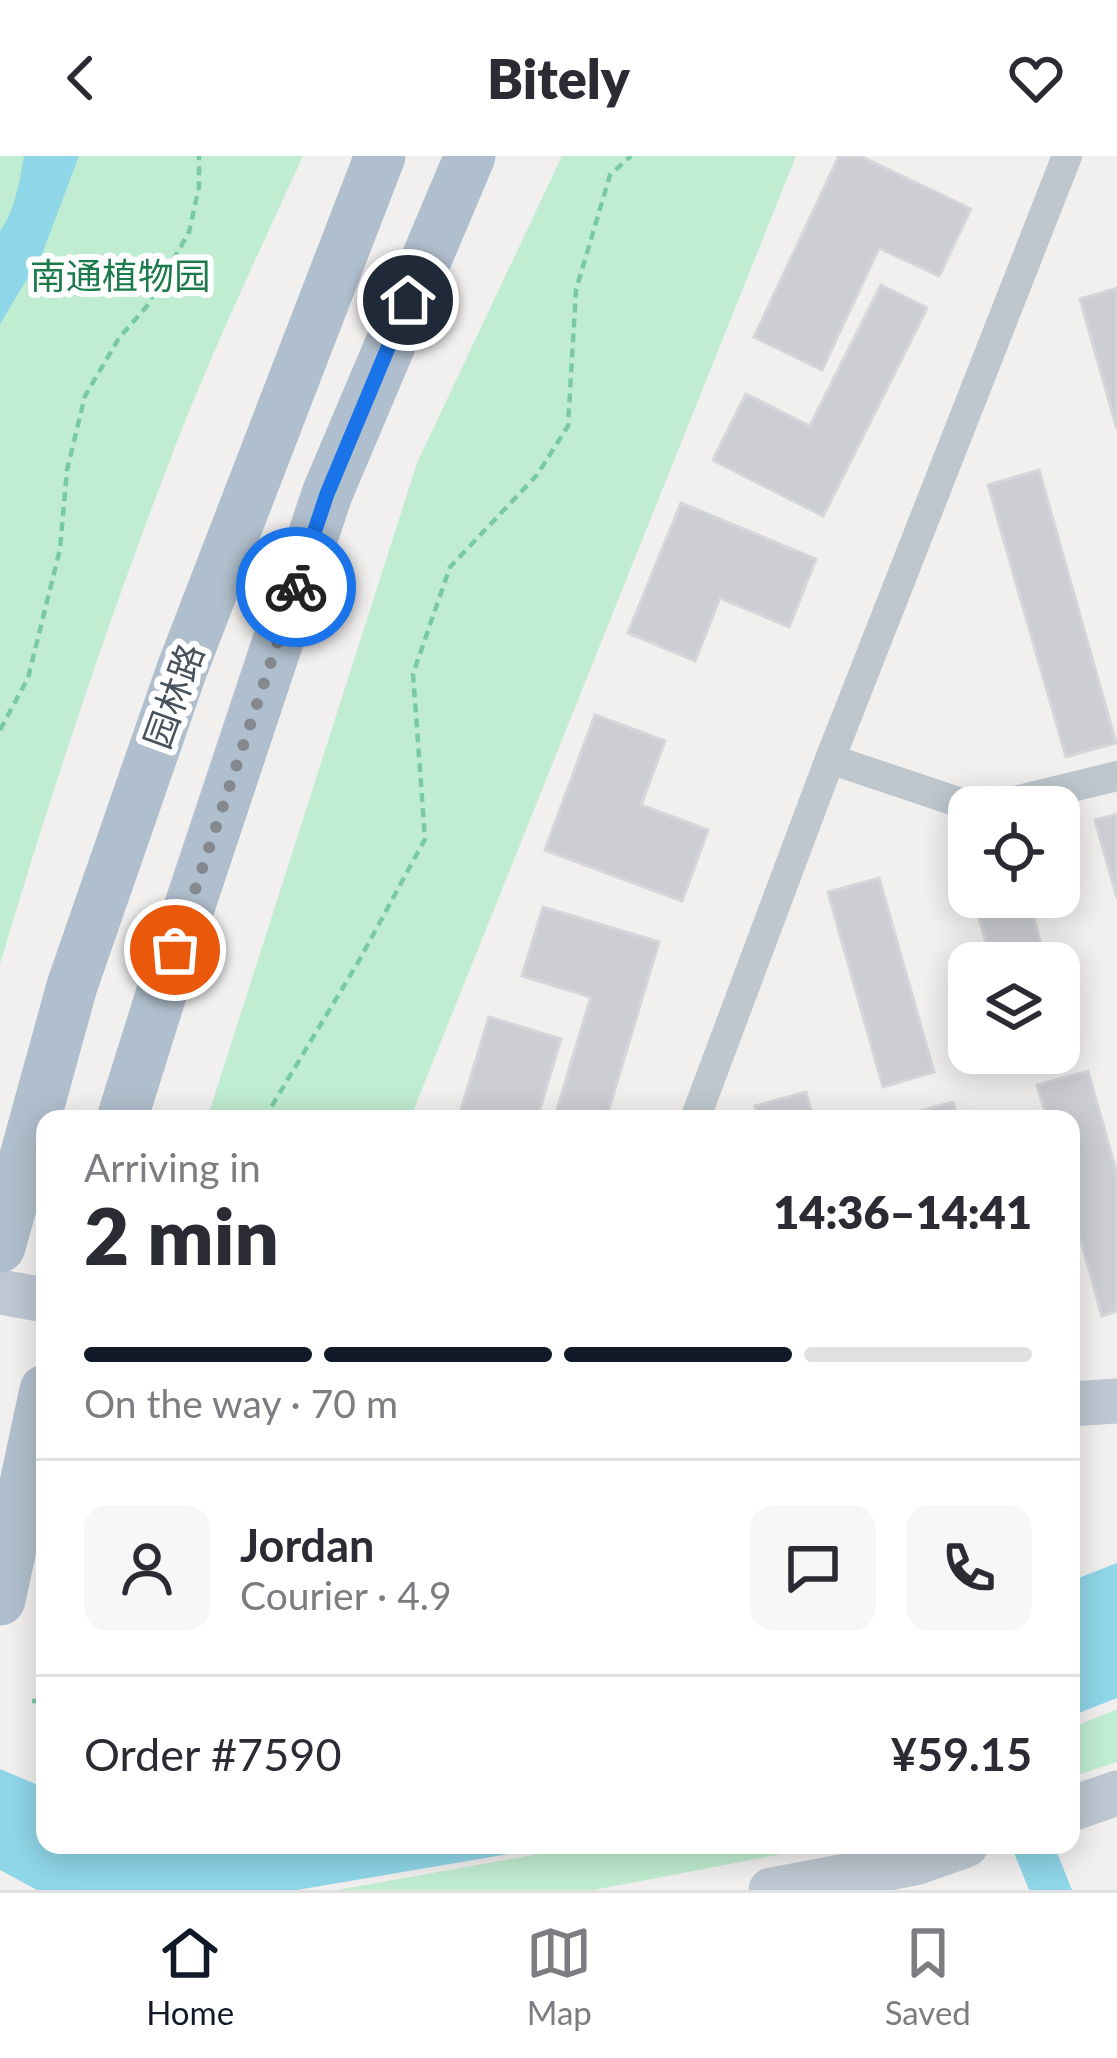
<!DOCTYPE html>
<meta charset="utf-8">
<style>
body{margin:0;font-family:Lato,"Noto Sans SC",sans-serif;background:#f7f7f7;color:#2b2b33;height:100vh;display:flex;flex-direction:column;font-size:45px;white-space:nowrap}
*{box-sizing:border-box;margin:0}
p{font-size:39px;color:#7c7c81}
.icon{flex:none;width:66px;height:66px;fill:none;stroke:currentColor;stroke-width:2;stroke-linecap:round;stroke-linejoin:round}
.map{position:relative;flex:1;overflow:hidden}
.side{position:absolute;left:36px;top:954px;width:1044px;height:744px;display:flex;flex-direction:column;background:#fff;border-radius:24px;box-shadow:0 6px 30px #0003}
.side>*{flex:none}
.buttons{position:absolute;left:948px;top:630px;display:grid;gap:24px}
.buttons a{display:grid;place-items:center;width:132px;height:132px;border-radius:24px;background:#fff;box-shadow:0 6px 30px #0003;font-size:60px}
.pin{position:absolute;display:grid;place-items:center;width:102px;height:102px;color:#fff;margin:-51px;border:6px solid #fff;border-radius:50%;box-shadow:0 3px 12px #0007}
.courier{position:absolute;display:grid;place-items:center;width:120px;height:120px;margin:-60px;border:9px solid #1a73e8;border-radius:50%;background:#fff;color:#222;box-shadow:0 3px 15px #0007}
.overview em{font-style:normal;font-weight:800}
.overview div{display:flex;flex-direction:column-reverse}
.overview{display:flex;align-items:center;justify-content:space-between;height:204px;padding:0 48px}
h1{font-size:78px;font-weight:800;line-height:90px}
.bar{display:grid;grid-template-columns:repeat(4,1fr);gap:18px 12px;align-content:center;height:144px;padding:0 48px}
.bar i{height:15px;border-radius:9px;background:#e1e1e2}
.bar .on{background:#111827}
.bar p{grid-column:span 4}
.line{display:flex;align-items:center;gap:30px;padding:0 48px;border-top:3px solid #e1e1e2}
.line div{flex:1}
.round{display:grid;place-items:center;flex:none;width:126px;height:126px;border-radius:24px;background:#f7f7f7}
header{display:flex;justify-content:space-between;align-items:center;height:156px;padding:0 48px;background:#fff;font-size:54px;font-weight:800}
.tab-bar{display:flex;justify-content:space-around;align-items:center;height:168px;border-top:3px solid #e1e1e2;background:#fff;font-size:33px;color:#7c7c81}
.tab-bar a{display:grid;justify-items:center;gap:6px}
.tab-bar .on{color:#111827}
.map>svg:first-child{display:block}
.green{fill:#c0edd1}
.water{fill:#8fd6e8}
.building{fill:#ccced4;stroke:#d4d6da;stroke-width:3}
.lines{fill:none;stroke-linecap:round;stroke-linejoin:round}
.path{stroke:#79caa2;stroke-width:4.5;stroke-dasharray:9 6;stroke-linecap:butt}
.street{stroke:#bec7cd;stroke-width:30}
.secondary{stroke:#bec8d2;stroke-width:45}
.primary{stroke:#b0bfcd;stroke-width:51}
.done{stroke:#84898f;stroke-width:12;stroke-dasharray:0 21.6}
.route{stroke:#1a73e8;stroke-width:15}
.labels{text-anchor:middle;stroke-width:12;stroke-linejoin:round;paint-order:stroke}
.park-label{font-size:36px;fill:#1b7b4b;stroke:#fff}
.street-label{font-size:36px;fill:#48525c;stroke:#fff}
</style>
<header><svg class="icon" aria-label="back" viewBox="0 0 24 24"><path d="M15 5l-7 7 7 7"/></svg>Bitely<svg class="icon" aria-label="heart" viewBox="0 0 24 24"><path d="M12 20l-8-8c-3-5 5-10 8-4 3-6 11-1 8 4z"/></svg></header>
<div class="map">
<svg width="1117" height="1734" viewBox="0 0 1117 1734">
<rect width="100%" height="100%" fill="#f2efef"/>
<!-- green -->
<g class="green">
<path d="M0,0H303C259,96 213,193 175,291C109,461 52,634 0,808Z"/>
<path d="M562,0H796L410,963H207L417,307Z"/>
<path d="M1117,1553V1606L1071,1621V1572Z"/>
<path d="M590,1689H829L594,1734H337Z"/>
</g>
<!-- water -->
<g class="water">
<path d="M24,0H79L42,98L0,168V75C16,53 19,26 24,0Z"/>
<path d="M1117,1407V1542L1071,1560V1425Z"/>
<path d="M0,1613L45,1632V1689H561L297,1734H37L0,1714Z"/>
<path d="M1011,1689H1054L1072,1734H1029Z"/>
</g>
<!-- building -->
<g class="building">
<path d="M839,0H860L971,53L939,120L879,92L822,214L754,181Z"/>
<path d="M881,129L927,152L823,360L713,304L746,238L810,270Z"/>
<path d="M1117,132V273L1080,143Z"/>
<path d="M1039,314L1116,587L1066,601L988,329Z"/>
<path d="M681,347L816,403L789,471L720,442L695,505L628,477Z"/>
<path d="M595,559L665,585L641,649L708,674L682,745L545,694Z"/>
<path d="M1117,658V742L1095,664Z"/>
<path d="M879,722L934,916L883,931L828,736Z"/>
<path d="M973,741H1028L1046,807H992Z"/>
<path d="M543,751L659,786L606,963H554L591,841L522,820Z"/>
<path d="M489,861L561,883L537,963H458Z"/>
<path d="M1088,915L1117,1018V1155L1102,1160L1071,1049V963H1047L1037,929Z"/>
<path d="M806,936L813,963H759L755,950Z"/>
<path d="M953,946L958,963H903L902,960Z"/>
</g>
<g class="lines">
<!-- path -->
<g class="path">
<path d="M0,574L28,522L60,393L67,314L85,240L119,182L147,150L189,76L199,31V0"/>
<path d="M264,963L360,803L425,683L413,518L450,411L537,319L568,270L576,134L610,19L631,0"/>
<path d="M32,1545H45"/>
</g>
<!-- street -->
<g class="street">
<path d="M830,603L973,651"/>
<path d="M990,651L1117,620"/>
<path d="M695,963L830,603L1067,0"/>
</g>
<!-- secondary -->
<g class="secondary">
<path d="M0,1136L45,1144"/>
<path d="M1071,1248L1117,1245"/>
<path d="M1071,1653L1117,1637"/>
<path d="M771,1734L915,1707L966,1689"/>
</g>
<!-- primary -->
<g class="primary">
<path d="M122,963L175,794L327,338L470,0"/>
<path d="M0,1091L72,830L181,516L380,0"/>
<path d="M0,1444L45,1234"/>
</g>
</g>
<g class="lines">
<!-- done -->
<path class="done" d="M175,794L296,431"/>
<!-- route -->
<path class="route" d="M296,431L327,338L408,144"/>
</g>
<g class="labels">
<!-- park labels -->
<g class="park-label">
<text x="120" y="133">南通植物园</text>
</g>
<!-- street labels -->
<g class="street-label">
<text transform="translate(174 540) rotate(-70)" y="13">园林路</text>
</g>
</g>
</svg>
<div class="buttons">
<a><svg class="icon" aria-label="locate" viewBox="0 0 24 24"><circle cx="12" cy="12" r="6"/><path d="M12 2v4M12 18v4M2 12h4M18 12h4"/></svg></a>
<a><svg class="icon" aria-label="layers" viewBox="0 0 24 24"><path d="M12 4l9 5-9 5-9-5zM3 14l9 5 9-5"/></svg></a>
</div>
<div class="pin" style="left:175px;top:794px;background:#ea580c"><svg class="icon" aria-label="bag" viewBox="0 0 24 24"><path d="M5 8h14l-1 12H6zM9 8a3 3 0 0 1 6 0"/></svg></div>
<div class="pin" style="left:408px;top:144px;background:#1f2937"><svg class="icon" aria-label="home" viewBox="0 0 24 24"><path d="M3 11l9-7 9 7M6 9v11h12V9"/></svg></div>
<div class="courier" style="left:296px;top:431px"><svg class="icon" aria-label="bike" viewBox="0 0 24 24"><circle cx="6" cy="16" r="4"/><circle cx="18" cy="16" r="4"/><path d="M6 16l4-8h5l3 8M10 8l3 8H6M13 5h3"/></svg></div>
<section class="side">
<div class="overview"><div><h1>2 min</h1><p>Arriving in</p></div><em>14:36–14:41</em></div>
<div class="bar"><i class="on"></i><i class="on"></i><i class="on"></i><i></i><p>On the way · 70 m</p></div>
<div class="line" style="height:216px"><a class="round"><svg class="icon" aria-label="person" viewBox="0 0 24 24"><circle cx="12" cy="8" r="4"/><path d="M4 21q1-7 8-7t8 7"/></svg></a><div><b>Jordan</b><p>Courier · 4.9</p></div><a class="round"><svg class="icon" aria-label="chat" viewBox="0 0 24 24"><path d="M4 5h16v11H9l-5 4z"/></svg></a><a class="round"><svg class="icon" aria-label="phone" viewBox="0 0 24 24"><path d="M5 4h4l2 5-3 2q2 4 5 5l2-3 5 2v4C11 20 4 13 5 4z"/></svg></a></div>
<div class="line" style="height:156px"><div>Order #7590</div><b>¥59.15</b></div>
</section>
</div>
<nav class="tab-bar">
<a class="on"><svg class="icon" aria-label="home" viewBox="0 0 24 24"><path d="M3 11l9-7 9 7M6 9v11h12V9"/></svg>Home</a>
<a><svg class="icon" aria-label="map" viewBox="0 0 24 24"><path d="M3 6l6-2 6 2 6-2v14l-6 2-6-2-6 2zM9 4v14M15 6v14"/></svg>Map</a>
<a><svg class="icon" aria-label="saved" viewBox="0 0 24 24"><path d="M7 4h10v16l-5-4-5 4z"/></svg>Saved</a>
</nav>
